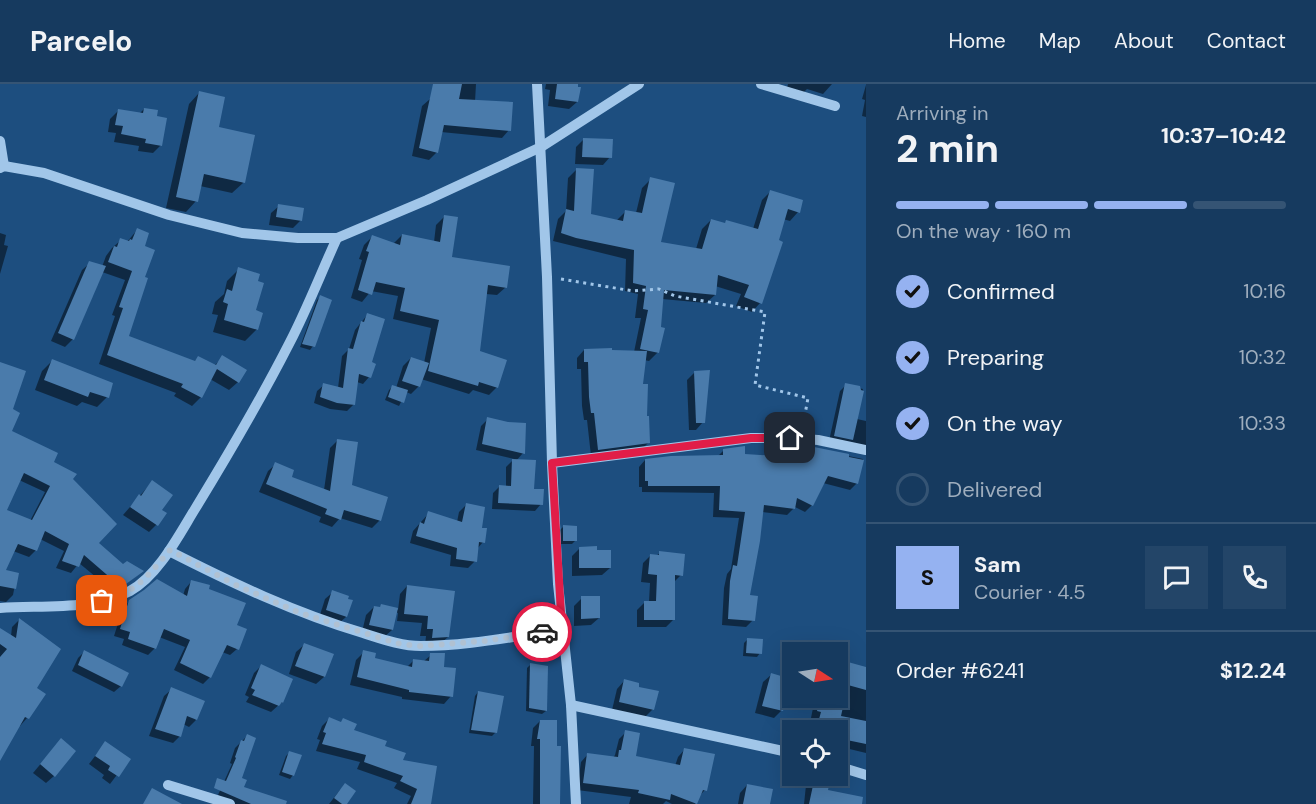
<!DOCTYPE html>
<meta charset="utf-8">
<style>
body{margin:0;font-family:"DM Sans",sans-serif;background:#234568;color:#f1f3f6;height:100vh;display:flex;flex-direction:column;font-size:22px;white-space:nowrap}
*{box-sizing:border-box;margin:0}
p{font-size:20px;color:#9eadbd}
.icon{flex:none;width:33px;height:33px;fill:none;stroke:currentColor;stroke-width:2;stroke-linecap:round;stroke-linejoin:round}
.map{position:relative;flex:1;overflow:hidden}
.drawer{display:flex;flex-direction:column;background:#163a5f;width:450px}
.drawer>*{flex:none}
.needle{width:39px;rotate:102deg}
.controls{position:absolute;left:782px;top:558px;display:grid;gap:12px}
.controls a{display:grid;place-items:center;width:66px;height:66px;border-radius:0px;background:#163a5f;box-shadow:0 6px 24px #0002,0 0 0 2px #355474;font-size:30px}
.pin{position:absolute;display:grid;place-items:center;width:51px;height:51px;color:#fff;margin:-26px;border-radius:12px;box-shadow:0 3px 9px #0006}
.courier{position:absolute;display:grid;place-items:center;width:60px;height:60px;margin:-30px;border:4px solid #e11d48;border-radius:50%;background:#fff;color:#222;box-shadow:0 2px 8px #0007}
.overview em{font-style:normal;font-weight:700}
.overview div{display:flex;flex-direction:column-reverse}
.overview{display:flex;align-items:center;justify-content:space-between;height:102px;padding:0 30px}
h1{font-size:39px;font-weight:700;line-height:45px}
.bar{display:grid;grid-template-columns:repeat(4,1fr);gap:9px 6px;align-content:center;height:72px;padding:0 30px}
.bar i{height:8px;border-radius:4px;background:#355474}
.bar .current{background:#95b2f1}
.bar p{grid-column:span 4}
.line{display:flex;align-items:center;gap:15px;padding:0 30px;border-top:2px solid #355474}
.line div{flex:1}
.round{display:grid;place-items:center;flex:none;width:63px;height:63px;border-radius:0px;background:#234568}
ol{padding:0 30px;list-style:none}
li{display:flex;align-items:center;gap:18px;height:66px}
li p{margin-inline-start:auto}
li .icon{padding:6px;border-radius:50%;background:#95b2f1;color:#111;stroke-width:4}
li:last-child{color:#9eadbd}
li i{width:33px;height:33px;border:3px solid #355474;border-radius:50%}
header{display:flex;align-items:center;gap:36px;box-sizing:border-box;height:84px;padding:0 30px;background:#163a5f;border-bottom:2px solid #355474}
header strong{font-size:28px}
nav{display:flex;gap:33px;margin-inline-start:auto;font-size:21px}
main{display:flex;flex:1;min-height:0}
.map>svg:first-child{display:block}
.shadow{fill:#0007;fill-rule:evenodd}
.building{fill:#4a7bab;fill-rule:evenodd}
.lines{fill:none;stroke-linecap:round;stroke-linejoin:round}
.path{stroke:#a1c6e9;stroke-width:3;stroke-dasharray:3 4.5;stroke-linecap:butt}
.minor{stroke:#a1c6e9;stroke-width:10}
.done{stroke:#b0c1d2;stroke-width:6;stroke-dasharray:0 10.8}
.route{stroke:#e11d48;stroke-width:8}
</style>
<header>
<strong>Parcelo</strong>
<nav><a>Home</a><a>Map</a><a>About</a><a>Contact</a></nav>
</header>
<main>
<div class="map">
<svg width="866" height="720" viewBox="0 0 866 720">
<rect width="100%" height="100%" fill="#1d4e7f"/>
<!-- shadow -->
<g class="shadow">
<path d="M452,0H476L475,18L509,46L502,54L441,48L437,68L429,76L412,72L422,22L430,15Z"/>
<path d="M546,0H578L577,18L569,25L548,22L550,6L545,5Z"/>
<path d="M788,0H832L823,10L807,5L803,9L787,4Z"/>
<path d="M866,1V33L862,32L865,16L862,15Z"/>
<path d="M199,9L243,99L232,109L200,102L196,117L186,128L166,124L189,20Z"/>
<path d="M144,25L161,61L153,69L138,67L139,62L114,58L116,49L108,48L110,35L118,27L139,30Z"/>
<path d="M584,55L610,73L603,81L575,80L576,63Z"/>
<path d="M577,85L589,132L617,136L626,127L636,129L642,104L651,95L659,159L696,165L702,145L711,136L724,140L727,137L753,145L762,116L770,108L798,128L790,137L783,135L760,219L752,228L736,222L741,210L715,202V211L706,219L662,215L658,268L649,277L644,276L641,301L648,359L641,366L591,372L587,336H584L582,322L581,285H577V274L584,266L634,268L641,234H635L638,210L625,207L626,175L553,157L558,135L566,127L568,94Z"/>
<path d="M279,122L301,136L293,144L269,141L271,129Z"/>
<path d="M444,133L451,174L506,203L497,211L486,210L478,268L497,303L489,311L473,306L469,310L421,295L419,302L411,310L406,308L399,322L385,316L389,306L393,302L396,304L403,282L411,274L424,279L431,244L393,235L398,212L371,207L362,218L351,214L362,176L359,175L364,161L372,153L393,160L402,151L434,158L436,141Z"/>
<path d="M137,146L143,163L144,194L127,253L194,278L198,274L214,282L223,273L238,298L229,306L210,295L201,313L192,322L174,312L176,309L99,280L115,232L112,231L125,196L102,188L73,255L65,263L51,257L82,186L90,179L102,183L106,172L112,164L121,156L127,158Z"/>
<path d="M0,149L6,151L4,161L8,162L0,190Z"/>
<path d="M239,185L254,227L257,245L245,257L213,248L218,231L212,230L215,218L224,210L227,197Z"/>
<path d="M320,213L313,262L310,266L300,263L317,216Z"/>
<path d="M368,230L370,279L374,280L369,293L363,300L357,298L354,320L347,327L330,325L314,319L317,307L324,301L338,304L342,272L349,265L355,246Z"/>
<path d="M52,277L107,313L97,323L82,318L77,322L35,306L42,287Z"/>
<path d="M0,279L11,326L10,348L71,395L97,459L135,493L114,508L79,479L71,489L56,484L64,467L40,455L36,466L29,473L13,467L4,487L17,490L13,511L6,518L0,517ZM19,396L45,408L30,437L3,425Z"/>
<path d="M695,288L703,338L696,346H689L687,296Z"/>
<path d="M846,301L863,305L857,335L866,337V362L829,357L840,307Z"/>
<path d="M488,335L523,369L516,377L541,420L535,427L492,425L493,409L499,403H506V383L514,375L476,366L481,342Z"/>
<path d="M338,356L350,402L380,436L372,444L340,434L332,443L319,438L321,433L259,408L268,387L276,380L290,394L324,406L330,364Z"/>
<path d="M814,365L863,375L857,399L850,406L823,399L812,421L805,428L795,423L787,431L762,428L748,513L753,536L746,543L722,541L724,504L727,490L731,485L739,434L713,433L714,409L642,408V403H639V383L645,376L717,373L724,366L743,371L807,375V372Z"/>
<path d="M152,398L160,427L156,441L149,448L123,431Z"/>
<path d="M466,421L480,445L483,458L477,465L475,477L468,484L450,482L451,471L410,459L413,447L429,429L457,438L459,428Z"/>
<path d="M563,443L575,457L572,460H560V446Z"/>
<path d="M580,464L596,468L610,484L602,491L572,492V472Z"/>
<path d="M660,469L681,491L673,499V536L666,543H637V526L645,518H649L650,499L641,498L643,479L650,472H656Z"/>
<path d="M191,498L208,506L236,541L237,565L230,571L222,568L210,593L203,600L174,586L185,563L159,553L155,564L148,571L122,561L124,555L114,552L123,524L130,517L183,512L185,505Z"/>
<path d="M407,502L448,553L440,560L425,561L426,552H420L422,539L397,537L398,529L396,528L392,546L384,553L362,548L366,531L374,523L379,524L381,522L398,526L400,510Z"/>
<path d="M333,508L346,533L338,540L319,534L325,515Z"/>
<path d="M582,514L599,534L591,541L574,542V522Z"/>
<path d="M19,536L35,605L44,611L27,634L20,642L19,641L0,672V545L11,552L12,543Z"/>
<path d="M747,556L760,569L757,573L743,572L744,559Z"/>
<path d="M304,561L332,571L324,593L316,600L289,590L296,568Z"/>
<path d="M84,568L121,602L114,608L72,587L78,574Z"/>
<path d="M364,568L374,575L407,583L414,576L424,577L431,571L442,584L451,612L444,620L402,615V613L350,601L356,576Z"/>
<path d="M837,577L866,585V669L837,662V646H812L815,635L811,634L815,614H837Z"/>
<path d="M530,581L546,627L542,630L526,627L527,584Z"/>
<path d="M261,582L282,618L271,628L246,618L249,613L245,611L254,589Z"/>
<path d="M771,591L790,596L781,627L774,634L755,629L763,598Z"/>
<path d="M624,597L637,604L653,625L645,633L612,626L617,605Z"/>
<path d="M172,605L196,636L189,643L183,640L180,652L173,659L149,652L164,612Z"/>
<path d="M478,608L496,648L492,652L469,649L475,612Z"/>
<path d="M330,634L383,663L401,678L430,720H407L411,712L394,704L397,699L357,685L360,678L316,667L320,656L317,655L322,642Z"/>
<path d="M540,637L559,720H533L534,662H531L533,644Z"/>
<path d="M626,648L634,673L675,682L678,673L685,665L705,706L699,712L695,720H672L666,717L663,720H629L631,713L577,706L581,678L588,670L613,674L615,671L619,655Z"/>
<path d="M247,652L241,695L242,704L285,720H228L218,711L232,680L230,679L235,664Z"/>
<path d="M105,659L129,675L110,700L102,694L104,691L89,680Z"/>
<path d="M54,664V692L46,699L33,689Z"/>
<path d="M289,669L293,691L290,695L279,691L286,672Z"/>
<path d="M807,692H830L826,708L847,720H804Z"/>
<path d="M747,701L769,720H738L740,709Z"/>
<path d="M340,706L345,720H329Z"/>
</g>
<!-- building -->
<g class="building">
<path d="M433,0H462L459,15L513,18L511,47L444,41L438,69L419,64Z"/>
<path d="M557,0H578V3H581L578,18L555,15Z"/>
<path d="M199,7L225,13L219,43L255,51L245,99L204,90L198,118L176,113Z"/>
<path d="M144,24L158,26L157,32L167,34L162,62L145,59L146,55L121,50L123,42L115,41L118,25L143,29Z"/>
<path d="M583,54L613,55L612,74L582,73Z"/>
<path d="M576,84L594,85L591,130L623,137L625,126L642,129L650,93L675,99L661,158L702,165L711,135L725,139L726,136L758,145L770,106L803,116L800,129L788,125L779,156L783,158L762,220L744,213L749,201L718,191L716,211L664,206L661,243L665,244L659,269L640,265L648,226L643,225L646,202L633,199L634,166L576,154L561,149L566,125L574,127Z"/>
<path d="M278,120L304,124L302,137L276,133Z"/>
<path d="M444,131L458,133L452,173L510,182L507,204L488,201L480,267L507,276L498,304L479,298L478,302L428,287L439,236L400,227L405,204L376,198L372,211L358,206L369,168L366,167L372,151L400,161L402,150L440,158Z"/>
<path d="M137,144L149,149L145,162L155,166L145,193L148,194L129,252L195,277L198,272L216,281L222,271L247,286L239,299L217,285L202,314L181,303L183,300L107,271L123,224L119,223L132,187L108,178L114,162L117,163L120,154L129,157L130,155L132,156Z"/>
<path d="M89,177L106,182L74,256L58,249Z"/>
<path d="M238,183L260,190L258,197L264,199L256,226L263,229L258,246L224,236L228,220L223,218L227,205L232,207Z"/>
<path d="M320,211L332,216L315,263L302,260Z"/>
<path d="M367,229L385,235L372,278L376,280L371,294L359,290L355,321L337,319L320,313L323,299L343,304L348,264L353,265L361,237L364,238Z"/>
<path d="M612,264V266L647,267L643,300H648L647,332H649L650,359L598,366L594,329H591L589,313L588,278H584V265Z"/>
<path d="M411,273L429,279L420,303L402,297Z"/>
<path d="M52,275L113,299L109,314L90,308L88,313L44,296Z"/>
<path d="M0,278L26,287L13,325L20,329L12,347L58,369L54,378L77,390L73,395L117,440L99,459L123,480L127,477L144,487L126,500L121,503L84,471L79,483L62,477L69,460L45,447L37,467L18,460L6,486L19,489L16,505L0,502ZM24,389L50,402L32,436L7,426Z"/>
<path d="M710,286L705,339H696L694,287Z"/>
<path d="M845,299L860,302L861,306L864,307L853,356L834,352Z"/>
<path d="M392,301L408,306L404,319L388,313Z"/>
<path d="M487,333L508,338L526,339L525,370L482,360Z"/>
<path d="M337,355L358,358L352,401L388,413L381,437L344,426L341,436L325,430L327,425L266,400L275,378L294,386L292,393L330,407Z"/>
<path d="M745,362V370L812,374L814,363L849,370V373L864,376L858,400L828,392L813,422L797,414L795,425L764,421L760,457L750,511L758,512L755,537L728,535L730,497L733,481L737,482L745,428L719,426L720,402H648V397H645V375L671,372L723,371V365Z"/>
<path d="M512,375L536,376L534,405H544L543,421L498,419L499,401L511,402Z"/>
<path d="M152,396L173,411L162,426L167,429L158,442L130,423L139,410L141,412Z"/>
<path d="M466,419L485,423L482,444H487L485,459L479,458L477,478L456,475L457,464L416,452L420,438L424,440L428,427L462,438Z"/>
<path d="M563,441L577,442V457H563Z"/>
<path d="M597,462V466H611V484H579V463Z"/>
<path d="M659,467L685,470L683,492L675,491V536H644V517H656L657,491L648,490L650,470L659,471Z"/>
<path d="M157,495L187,512L191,496L210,501L209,505L246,519L237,541L247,545L239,566L227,561L211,594L180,579L190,556L164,545L156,565L128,555L130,548L120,545L129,516L144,506Z"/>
<path d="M407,501L455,507L449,553L432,554L433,545H427L428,532L404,530Z"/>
<path d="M332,506L349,512L348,515L353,516L347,533L326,526Z"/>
<path d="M581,512H600V534L581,535Z"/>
<path d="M381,520L398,524L393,546L369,541L374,522L380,523Z"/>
<path d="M19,534L61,565L37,604L46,610L29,635L25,633L0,677V573L7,565L0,560V544L16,554Z"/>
<path d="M747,554L763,555L762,570L746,569Z"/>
<path d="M304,559L334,570L325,593L295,582Z"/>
<path d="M84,566L129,589L122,603L78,581Z"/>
<path d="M363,566L376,569L375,574L412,583L413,575L429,577L430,569H445L444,583L456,584L453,613L409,608V606L357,593Z"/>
<path d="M837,575L866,583V606L837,598Z"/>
<path d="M530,579L548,582L547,627L529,624Z"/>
<path d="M261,580L293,595L283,619L282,618L279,622L252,611L255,606L251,604Z"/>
<path d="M771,589L791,595L783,627L762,622Z"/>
<path d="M624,595L639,599V603L659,607L654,626L619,618Z"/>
<path d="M171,603L205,617L197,636L187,632L181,653L155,645Z"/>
<path d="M478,607L504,612L497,649L471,646Z"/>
<path d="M820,614H845L841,632L866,637V660L837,654V646H816L821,628L817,627Z"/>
<path d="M329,633L341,638L343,634L357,640L354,646L387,657L385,662L406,669L403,676L437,682L431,720H411L417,705L400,697L403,692L364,678L366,671L322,660L326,649L323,648Z"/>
<path d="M540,636H557V662H561L560,720H540V655H537Z"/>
<path d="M625,646L640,649L636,672L680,681L684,664L715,670L707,707L703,706L697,720L671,710L670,716L638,709L639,706L583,699L587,669L618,673L619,666H621Z"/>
<path d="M247,650L256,654L242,694L247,696L244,703L287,717L286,720H251L214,704L217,694L226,697L236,674L235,673L241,656L244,657Z"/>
<path d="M61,654L76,667L55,693L40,680Z"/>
<path d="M105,657L131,675L119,693L108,686L110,682L95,672Z"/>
<path d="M289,667L302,671L294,692L282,688Z"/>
<path d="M815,692H831L828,706L863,713L862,720H809Z"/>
<path d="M345,699L356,707L347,720H342L334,714Z"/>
<path d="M747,700L773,705L770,720H743Z"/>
<path d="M152,704L182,720H143Z"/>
</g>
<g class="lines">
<!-- path -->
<path class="path" d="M561,195L633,207L659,205L675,212L765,228L755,301L808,314L803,341"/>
<!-- minor -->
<g class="minor">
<path d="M537,0L547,193L552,379L558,500L571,621L576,720"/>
<path d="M761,0L835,22"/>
<path d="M0,57L4,82"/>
<path d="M0,84L4,82L44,89L169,131L242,149L298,154H337L427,116L541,63L639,0"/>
<path d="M552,379L751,354H790L818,356L866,366"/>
<path d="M169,467C232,499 295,529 363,549C382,555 401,562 421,562C468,562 515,552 562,546"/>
<path d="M0,524C42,521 92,527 130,507C158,492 179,451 195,425C228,371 261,315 290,258C307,225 321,189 337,154"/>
<path d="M571,621L792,669"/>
<path d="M837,682L866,691"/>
<path d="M168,701L230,720"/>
</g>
</g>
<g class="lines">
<!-- done -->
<path class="done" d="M102,517C137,508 147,493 170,466L236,501L300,529L400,560L421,562L485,557L542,548"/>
<!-- route -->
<path class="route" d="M542,548L562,546L552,379L751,354H790"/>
</g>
</svg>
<div class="controls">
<a><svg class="needle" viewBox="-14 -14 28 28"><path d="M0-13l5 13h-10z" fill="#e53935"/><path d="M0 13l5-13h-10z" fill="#9eadbd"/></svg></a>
<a><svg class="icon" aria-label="locate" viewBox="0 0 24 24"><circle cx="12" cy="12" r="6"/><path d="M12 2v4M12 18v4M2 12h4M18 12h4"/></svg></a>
</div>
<div class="pin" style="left:102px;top:517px;background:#ea580c"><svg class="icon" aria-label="bag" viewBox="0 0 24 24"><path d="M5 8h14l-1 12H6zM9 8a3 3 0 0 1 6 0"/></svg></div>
<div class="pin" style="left:790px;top:354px;background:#1f2937"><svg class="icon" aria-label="home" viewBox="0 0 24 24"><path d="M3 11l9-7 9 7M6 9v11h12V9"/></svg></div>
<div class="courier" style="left:542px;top:548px"><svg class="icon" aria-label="car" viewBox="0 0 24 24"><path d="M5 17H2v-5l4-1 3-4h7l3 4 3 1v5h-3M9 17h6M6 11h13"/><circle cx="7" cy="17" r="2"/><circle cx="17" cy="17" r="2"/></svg></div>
</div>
<section class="drawer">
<div class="overview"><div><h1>2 min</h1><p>Arriving in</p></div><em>10:37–10:42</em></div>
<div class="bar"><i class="current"></i><i class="current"></i><i class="current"></i><i></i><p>On the way · 160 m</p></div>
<ol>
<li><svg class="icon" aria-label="check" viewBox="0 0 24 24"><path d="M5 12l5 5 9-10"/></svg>Confirmed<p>10:16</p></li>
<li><svg class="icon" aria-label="check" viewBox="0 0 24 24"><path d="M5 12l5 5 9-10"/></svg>Preparing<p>10:32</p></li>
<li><svg class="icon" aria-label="check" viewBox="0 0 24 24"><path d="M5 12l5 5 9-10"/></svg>On the way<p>10:33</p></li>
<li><i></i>Delivered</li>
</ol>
<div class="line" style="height:108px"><b class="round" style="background:#95b2f1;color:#111">S</b><div><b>Sam</b><p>Courier · 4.5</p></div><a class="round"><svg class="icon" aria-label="chat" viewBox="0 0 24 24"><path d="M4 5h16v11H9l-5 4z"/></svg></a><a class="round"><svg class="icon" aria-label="phone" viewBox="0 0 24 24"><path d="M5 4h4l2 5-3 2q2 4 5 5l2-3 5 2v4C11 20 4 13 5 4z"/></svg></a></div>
<div class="line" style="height:78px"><div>Order #6241</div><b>$12.24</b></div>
</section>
</main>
